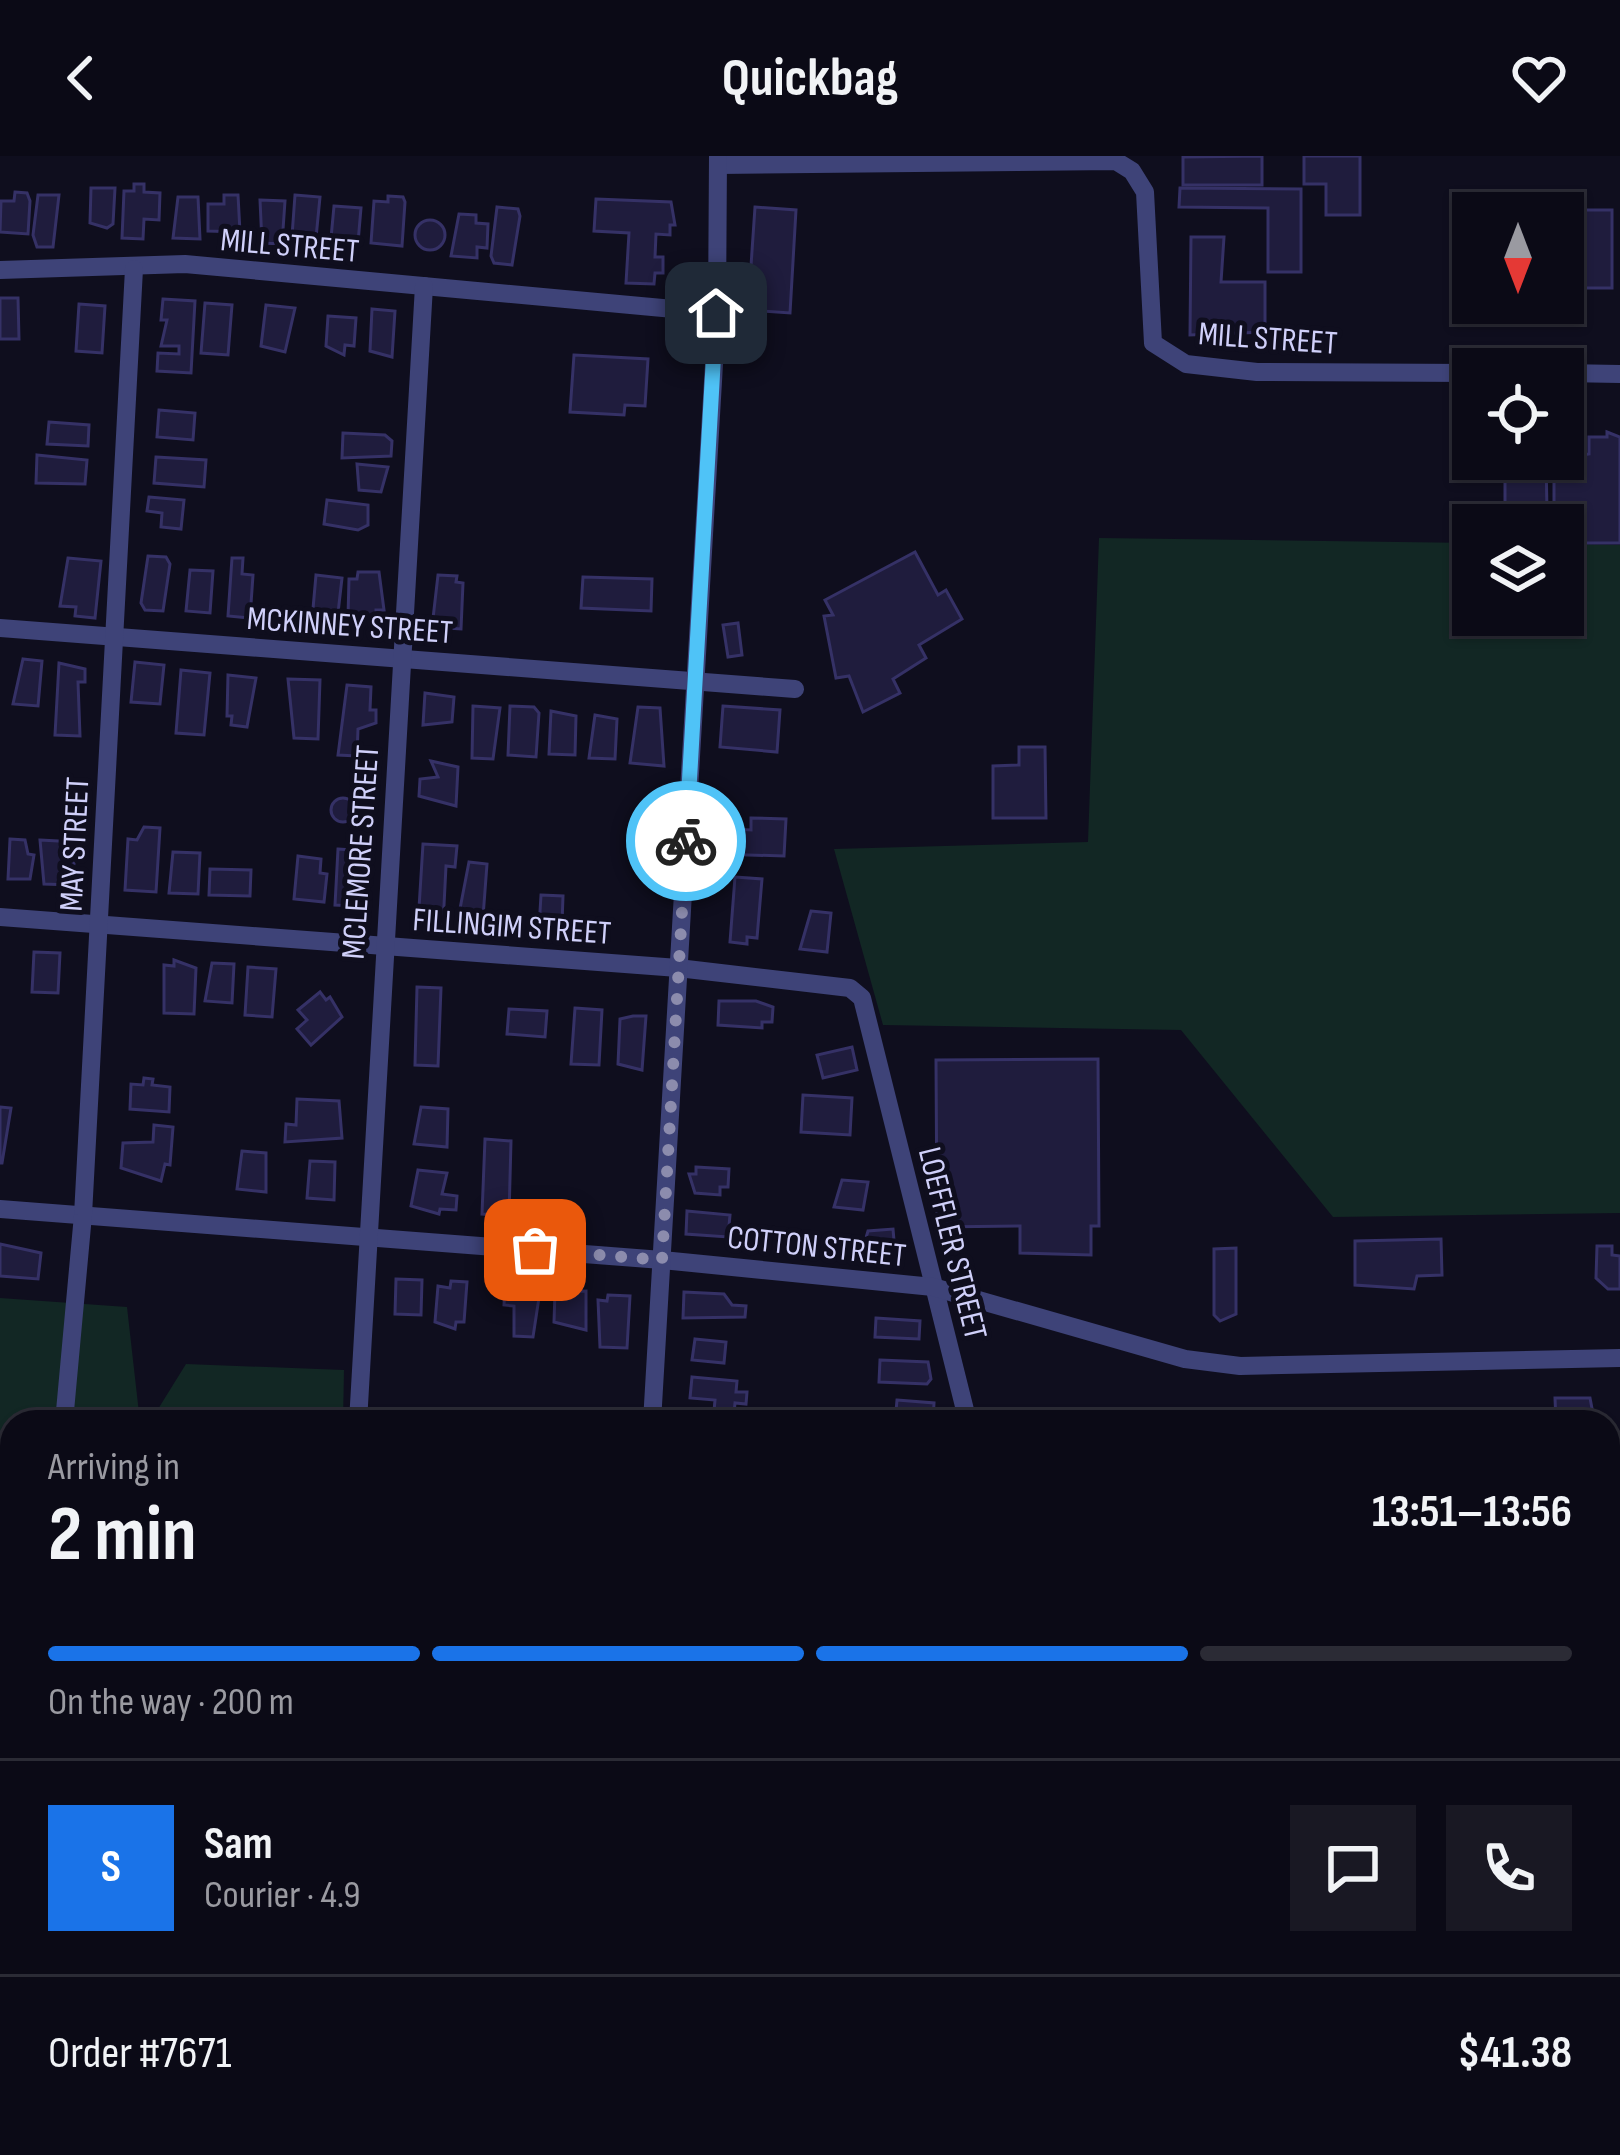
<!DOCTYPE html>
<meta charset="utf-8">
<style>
body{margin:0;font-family:"Sofia Sans Condensed",sans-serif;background:#191823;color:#f1f3f6;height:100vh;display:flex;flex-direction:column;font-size:45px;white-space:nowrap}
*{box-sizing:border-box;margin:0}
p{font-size:39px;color:#9a9aa1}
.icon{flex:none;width:66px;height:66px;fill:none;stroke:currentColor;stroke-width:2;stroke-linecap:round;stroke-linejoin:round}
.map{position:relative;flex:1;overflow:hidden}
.panel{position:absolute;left:0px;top:1254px;width:1620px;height:747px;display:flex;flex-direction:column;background:#0b0a16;border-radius:36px 36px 0 0;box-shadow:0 3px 9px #0004,0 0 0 3px #2b2b35}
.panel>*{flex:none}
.needle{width:78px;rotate:180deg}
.tools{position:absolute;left:1452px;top:36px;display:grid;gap:24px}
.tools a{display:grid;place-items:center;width:132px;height:132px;border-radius:0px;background:#0b0a16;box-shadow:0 3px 9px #0004,0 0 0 3px #2b2b35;font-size:60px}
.pin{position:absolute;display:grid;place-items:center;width:102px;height:102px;color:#fff;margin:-51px;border-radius:24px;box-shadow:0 6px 18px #0006}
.courier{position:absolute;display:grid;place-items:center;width:120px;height:120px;margin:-60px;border:9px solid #4fc3f7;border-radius:50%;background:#fff;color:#222;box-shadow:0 3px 15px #0007}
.head em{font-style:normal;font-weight:700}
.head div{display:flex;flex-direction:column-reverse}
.head{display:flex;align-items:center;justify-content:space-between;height:204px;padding:0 48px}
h1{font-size:78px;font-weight:700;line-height:90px}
.bar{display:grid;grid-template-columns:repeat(4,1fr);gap:18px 12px;align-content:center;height:144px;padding:0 48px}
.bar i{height:15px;border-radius:9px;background:#2b2b35}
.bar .active{background:#1a73e8}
.bar p{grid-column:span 4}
.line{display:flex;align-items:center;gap:30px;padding:0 48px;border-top:3px solid #2b2b35}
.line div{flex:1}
.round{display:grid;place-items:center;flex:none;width:126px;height:126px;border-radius:0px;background:#191823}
header{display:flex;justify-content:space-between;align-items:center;height:156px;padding:0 48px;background:#0b0a16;font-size:54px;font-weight:700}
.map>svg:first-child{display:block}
.green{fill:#122724}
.water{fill:#132b42}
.building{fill:#1f1c3d;stroke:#353166;stroke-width:3}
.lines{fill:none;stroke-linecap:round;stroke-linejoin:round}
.minor{stroke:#3e4378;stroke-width:18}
.done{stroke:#8c8cad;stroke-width:12;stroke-dasharray:0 21.6}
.route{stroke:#4fc3f7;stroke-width:15}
.labels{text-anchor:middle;stroke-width:10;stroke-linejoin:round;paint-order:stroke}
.street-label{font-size:33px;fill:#d0d0fa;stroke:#0f0e1e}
</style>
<header><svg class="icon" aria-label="back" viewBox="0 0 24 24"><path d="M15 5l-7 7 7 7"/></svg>Quickbag<svg class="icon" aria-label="heart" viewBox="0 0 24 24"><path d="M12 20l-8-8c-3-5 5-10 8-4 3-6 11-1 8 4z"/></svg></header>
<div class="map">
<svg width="1620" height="1999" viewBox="0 0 1620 1999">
<rect width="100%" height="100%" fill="#0f0e1e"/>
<!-- green -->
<g class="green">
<path d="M1099,382L1473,387V459H1563V388L1620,389V1057L1333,1061L1181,874L883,869L834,693L1088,686Z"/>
<path d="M0,1142L127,1151L140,1266H12V1408L0,1394Z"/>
<path d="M186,1208L344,1214L343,1266H150Z"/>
<path d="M1257,1989H1512V1999H1255Z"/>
</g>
<!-- water -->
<path class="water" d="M777,1989H928L956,1999H803Z"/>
<!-- building -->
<g class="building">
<path d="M1262,0V29H1183V1Z"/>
<path d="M1304,0H1360V59H1326V28H1304Z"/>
<path d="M134,28H144V36L160,37L159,64L144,63L143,83L122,82L124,35H134Z"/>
<path d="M91,32H115L113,68L107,72L90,67Z"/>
<path d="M1180,32L1301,33V116H1268V52L1179,51Z"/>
<path d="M15,36L27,37L30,45L28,78L0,76L1,45H14Z"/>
<path d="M38,39H59L53,91H37L33,79Z"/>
<path d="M224,39H238L240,76L208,75V48H224Z"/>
<path d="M295,39L320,41L316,82L292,80Z"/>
<path d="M388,40L403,41L405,46L402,90L371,87L374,45L388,46Z"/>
<path d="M178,41H198L200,83L173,82Z"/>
<path d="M596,43L671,46L675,69H670V79L656,78L655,101H663V117H655L654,128L626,127L629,77L594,75Z"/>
<path d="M260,44L285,45L282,88L262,87Z"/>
<path d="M334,50L361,52L358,87L331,82Z"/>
<path d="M497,51L518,53L520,60L512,109L494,107L491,100Z"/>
<path d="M755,51L796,54L790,157L748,154Z"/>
<path d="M1471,54H1612V132H1563V57H1473L1470,80Z"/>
<path d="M459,58L476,59V67L488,68L487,92L477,91V102L451,100Z"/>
<circle cx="430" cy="79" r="15"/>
<path d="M1191,81H1224L1221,126H1265V176L1190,179Z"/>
<path d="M0,142H18L19,183H0Z"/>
<path d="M163,143L195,145L191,217L157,215L158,197L179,198V190H161L167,164H161Z"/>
<path d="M205,147L232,149L228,199L201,197Z"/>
<path d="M79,148L105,150L102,197L76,195Z"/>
<path d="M266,149L295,152L285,196L261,190Z"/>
<path d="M372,153L395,155L392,201L370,195Z"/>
<path d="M328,160L356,162L354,190L345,189L344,199L326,190Z"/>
<path d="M574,199L648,203L645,250L625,249L624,259L570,256Z"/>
<path d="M159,254L195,257L193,284L157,281Z"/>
<path d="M49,266L89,269L88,290L47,288Z"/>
<path d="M1607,276L1620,281V387H1563V369H1554V303L1589,298V281H1607Z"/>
<path d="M343,277L385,279L392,285L391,300L342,302Z"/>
<path d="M37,299L87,304L85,328L36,327Z"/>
<path d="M156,301L206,304L204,331L154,327Z"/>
<path d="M1505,303H1546L1547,355H1505Z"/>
<path d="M357,308L388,311L381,336L359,334Z"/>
<path d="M149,341L184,344L181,373L161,371L162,357L147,355Z"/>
<path d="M327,344L368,349V369L358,374L324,368Z"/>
<path d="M915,396L938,439L946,434L962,463L919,489L926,502L893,523L900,537L863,556L849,520L836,522L824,460L833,459L825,444Z"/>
<path d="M148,400L166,401L170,408L163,455L145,454L141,447Z"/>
<path d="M68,402L101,405L95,462L75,460L76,451L60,450Z"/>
<path d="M232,402H243L242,418L253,419L250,462L228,460Z"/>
<path d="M190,414L213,415L210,457L186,455Z"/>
<path d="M358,416H379L384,454H376V466L348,461L349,423H357Z"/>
<path d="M316,419L342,422L337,466L312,464Z"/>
<path d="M438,419L457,420L456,426L463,427L461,473L432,471Z"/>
<path d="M583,421L652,423L651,455L581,452Z"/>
<path d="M738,467L742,499L728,501L723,469Z"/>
<path d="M23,503L42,505L38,550L13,548Z"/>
<path d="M135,506L164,509L160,548L131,546Z"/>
<path d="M59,507L85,513V526H78L80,580L55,579Z"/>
<path d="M181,514L210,517L204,579L176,577Z"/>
<path d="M228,519L256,522L247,571L231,569L232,560H227Z"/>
<path d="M288,523L320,524L318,583L294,582Z"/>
<path d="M347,529L371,531L370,554H376V567L358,573L357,600L338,599Z"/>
<path d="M425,537L454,541L452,566L423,569Z"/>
<path d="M473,550L500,552L493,603L472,602Z"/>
<path d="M510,550L534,551L539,557L536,601L508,599Z"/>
<path d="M723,550L780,554L777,596L720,591Z"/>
<path d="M638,551L660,552L664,610L630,607Z"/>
<path d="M551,555L576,560L575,599L549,598Z"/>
<path d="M595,559L617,563L615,603L589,602Z"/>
<path d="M1019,591H1045L1046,662H993V610L1019,609Z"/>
<path d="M431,605L458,611L456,650L419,640L420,623L438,621Z"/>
<circle cx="343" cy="654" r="12"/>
<path d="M751,662L786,663L784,700L716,698L714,672L751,674Z"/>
<path d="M144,671L160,672L156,736L125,734L128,683L137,684Z"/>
<path d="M10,683L25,684L28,698L34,699L30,723H8Z"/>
<path d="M40,684L76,686L72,729L44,728Z"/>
<path d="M423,688L457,690L455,711L446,710L443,769L418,768Z"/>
<path d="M338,693L367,695L364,746L354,745V750L335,749Z"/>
<path d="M173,696L200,697L198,738L169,737Z"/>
<path d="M298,700L321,703L320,717L327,718L324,746L294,743Z"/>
<path d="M469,706L487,708L483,761L459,758Z"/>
<path d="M210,713L251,714L250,740L209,739Z"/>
<path d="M735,721L762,723L757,782L747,781V788L730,786Z"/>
<path d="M541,739L563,740L562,768L555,772H539Z"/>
<path d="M811,755L831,757L827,796L800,793Z"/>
<path d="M34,796L60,797L58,837L32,836Z"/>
<path d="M174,804L196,812L194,858L164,857V809L174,810Z"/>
<path d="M212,807L234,808L232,847L205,845Z"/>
<path d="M248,811L276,813L272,861L245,859Z"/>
<path d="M417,831L441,832L438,910L415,909Z"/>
<path d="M320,836L326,844L330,841L342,861L311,889L297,873L307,864L298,854Z"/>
<path d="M719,845H756L773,851L772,866H762V872L718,869Z"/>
<path d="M575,852L602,854L599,909L571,908Z"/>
<path d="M509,853L547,855L545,881L507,878Z"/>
<path d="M633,860H646L642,914L618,908L620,863Z"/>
<path d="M852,891L857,914L823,922L817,899Z"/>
<path d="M1098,903L1099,1070H1091V1099L1020,1097V1070L937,1071L936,904Z"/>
<path d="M144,922L153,923L152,929L170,931L169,956L130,953L131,928L143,929Z"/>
<path d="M803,939L852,942L850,979L801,976Z"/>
<path d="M297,943L339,945L342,982L285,986L286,968L296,969Z"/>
<path d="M0,951L11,952L2,1007H0Z"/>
<path d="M421,951L448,953L447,991L414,988Z"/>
<path d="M154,969L173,971L170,1009L165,1008L161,1025L121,1012L123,987L153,986Z"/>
<path d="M485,983L511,985L509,1060L482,1058Z"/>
<path d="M242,995L266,997V1036L237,1033Z"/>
<path d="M310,1005L335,1006L334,1044L307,1042Z"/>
<path d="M696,1011L729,1013L728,1031H720V1039L695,1037L689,1018H696Z"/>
<path d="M418,1014L447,1017L442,1038L457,1040L456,1054L440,1053L439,1058L411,1050Z"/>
<path d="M842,1024L868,1026L863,1054L834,1051Z"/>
<path d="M687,1055L730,1059L728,1081L686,1078Z"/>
<path d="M893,1073L895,1096L873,1098L872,1091L863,1092L868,1075Z"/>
<path d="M1441,1083L1442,1119L1417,1120L1414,1133L1355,1129V1085Z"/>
<path d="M0,1088L41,1097L38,1123L0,1120Z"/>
<path d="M1597,1090H1612V1099L1620,1100V1133H1608L1596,1122Z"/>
<path d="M1236,1092V1158L1220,1165L1214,1159V1093Z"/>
<path d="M396,1123L422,1124L421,1159L395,1158Z"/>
<path d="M451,1125L467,1126L464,1166H456L455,1173L435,1166L438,1130L450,1132Z"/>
<path d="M505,1132L540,1135L533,1181L514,1180V1150L504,1149Z"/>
<path d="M586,1135V1174L554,1166L555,1136Z"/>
<path d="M684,1136L724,1138L732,1149L746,1150L745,1161L683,1162Z"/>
<path d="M608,1139L630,1140L627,1192L600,1191L598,1144L607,1145Z"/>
<path d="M876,1162L920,1165L919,1183L875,1181Z"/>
<path d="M695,1183L726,1186L724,1207L692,1204Z"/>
<path d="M880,1204L928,1206L931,1223L927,1228L879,1226Z"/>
<path d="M692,1221L737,1225L736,1236H747L746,1248L735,1247L734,1257L714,1255L715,1244L690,1242Z"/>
<path d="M1555,1242H1590L1594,1263L1556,1266Z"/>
<path d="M897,1244L934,1247L933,1266H895Z"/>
<path d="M138,1989H192L193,1996L190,1999L125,1996Z"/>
<path d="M366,1989H479L491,1999H378Z"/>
<rect x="1541" y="1989" width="61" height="10"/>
</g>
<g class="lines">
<!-- minor -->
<g class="minor">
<path d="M718,9L1116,5L1132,15L1145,36L1153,187L1186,208L1257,216L1473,217"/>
<path d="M0,114L185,108L717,157"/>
<path d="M1563,217L1620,218"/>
<path d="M0,472L795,533"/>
<path d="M0,761L678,812L850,832L862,842L968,1266"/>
<path d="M0,1053L662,1104L933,1131L1185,1203L1240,1210L1620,1202"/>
<path d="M64,1266L83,1059L134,113"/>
<path d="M358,1266L424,130"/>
<path d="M652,1266L717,157L718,0"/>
</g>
</g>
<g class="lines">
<!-- done -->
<path class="done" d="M535,1094L662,1104L686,685"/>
<!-- route -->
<path class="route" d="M686,685L716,157"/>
</g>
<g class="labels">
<!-- street labels -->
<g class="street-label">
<text transform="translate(290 88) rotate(5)" y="12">MILL STREET</text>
<text transform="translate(1268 181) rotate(4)" y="12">MILL STREET</text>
<text transform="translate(350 468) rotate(4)" y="12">MCKINNEY STREET</text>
<text transform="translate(73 688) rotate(-87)" y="12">MAY STREET</text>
<text transform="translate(359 696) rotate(-86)" y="12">MCLEMORE STREET</text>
<text transform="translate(512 769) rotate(4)" y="12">FILLINGIM STREET</text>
<text transform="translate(954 1087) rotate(76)" y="12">LOEFFLER STREET</text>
<text transform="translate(817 1089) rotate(6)" y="12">COTTON STREET</text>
</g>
</g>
</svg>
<div class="tools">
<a><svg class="needle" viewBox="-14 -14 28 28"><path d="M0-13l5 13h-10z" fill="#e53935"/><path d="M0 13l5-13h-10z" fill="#9a9aa1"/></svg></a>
<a><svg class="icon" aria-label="locate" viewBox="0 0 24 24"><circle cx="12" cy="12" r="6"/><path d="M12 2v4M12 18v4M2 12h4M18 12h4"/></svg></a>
<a><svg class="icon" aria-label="layers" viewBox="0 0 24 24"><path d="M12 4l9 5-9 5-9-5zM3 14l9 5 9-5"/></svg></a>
</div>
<div class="pin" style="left:535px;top:1094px;background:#ea580c"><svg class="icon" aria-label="bag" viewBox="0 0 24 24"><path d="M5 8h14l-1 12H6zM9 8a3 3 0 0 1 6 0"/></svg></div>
<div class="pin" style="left:716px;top:157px;background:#1f2937"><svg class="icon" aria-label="home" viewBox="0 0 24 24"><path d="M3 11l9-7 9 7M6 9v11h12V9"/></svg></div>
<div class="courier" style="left:686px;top:685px"><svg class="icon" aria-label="bike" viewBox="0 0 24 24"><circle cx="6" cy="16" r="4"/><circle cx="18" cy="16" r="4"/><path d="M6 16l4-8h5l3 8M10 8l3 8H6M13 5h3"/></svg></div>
<section class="panel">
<div class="head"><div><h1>2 min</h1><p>Arriving in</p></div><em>13:51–13:56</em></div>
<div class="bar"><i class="active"></i><i class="active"></i><i class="active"></i><i></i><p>On the way · 200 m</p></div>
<div class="line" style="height:216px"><b class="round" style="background:#1a73e8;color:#fff">S</b><div><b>Sam</b><p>Courier · 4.9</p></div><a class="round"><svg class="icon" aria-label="chat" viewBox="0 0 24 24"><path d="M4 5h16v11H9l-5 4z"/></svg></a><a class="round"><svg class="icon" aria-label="phone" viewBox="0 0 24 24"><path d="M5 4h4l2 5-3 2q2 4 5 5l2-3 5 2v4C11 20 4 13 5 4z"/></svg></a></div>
<div class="line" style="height:156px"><div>Order #7671</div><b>$41.38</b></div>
</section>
</div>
